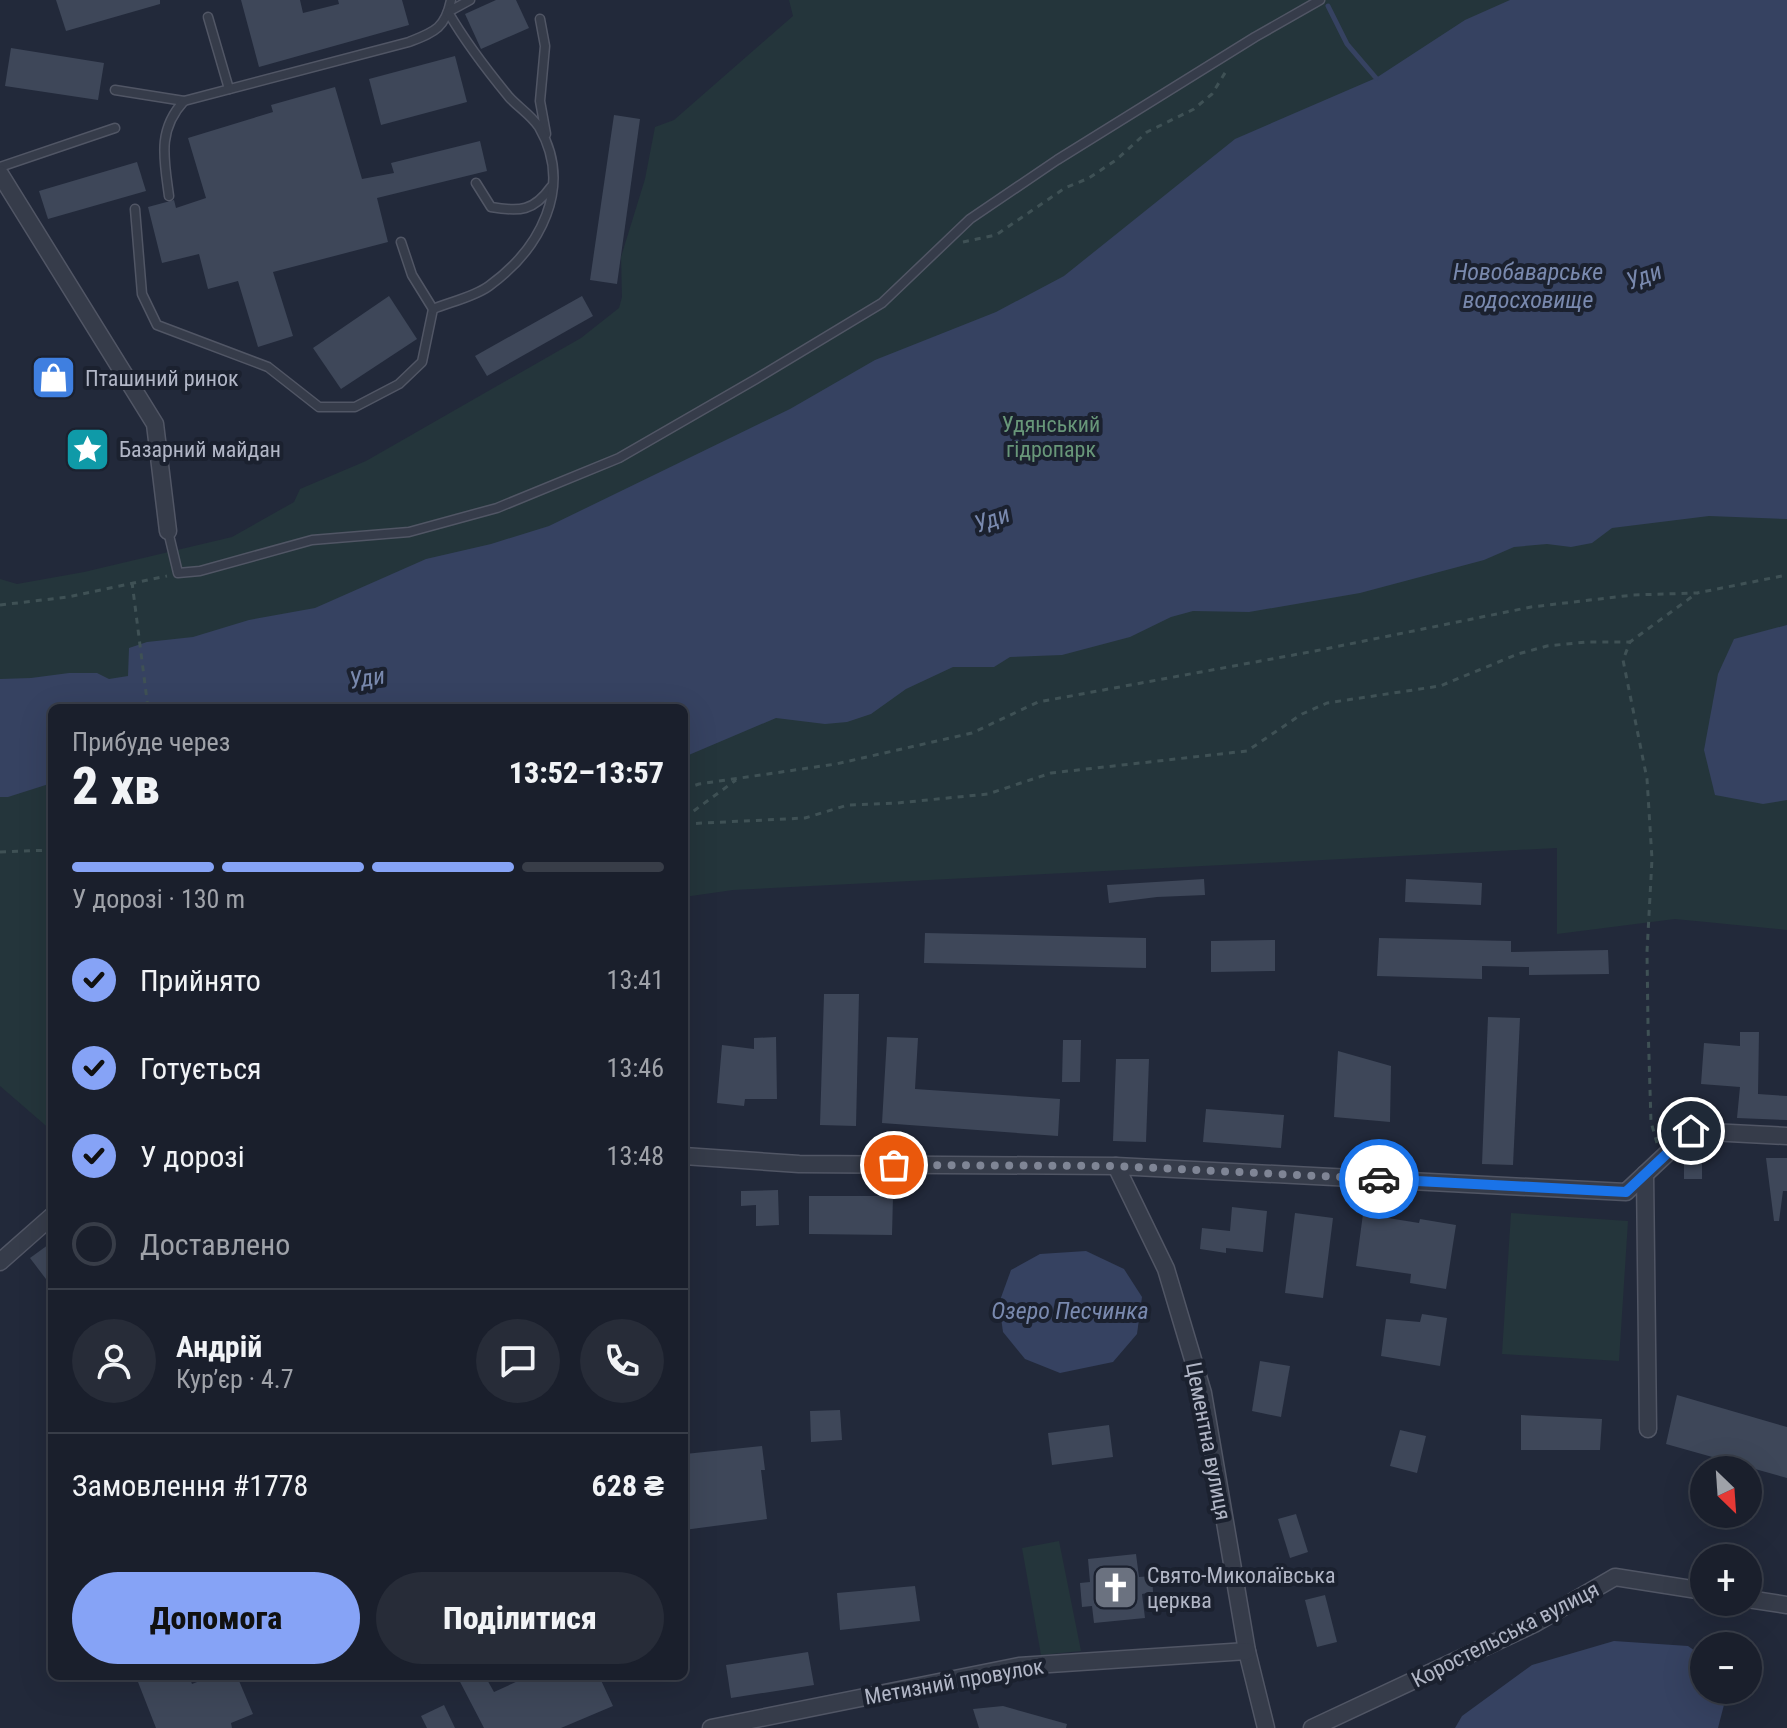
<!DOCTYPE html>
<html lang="uk">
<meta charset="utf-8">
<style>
body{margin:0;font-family:"Roboto Condensed",sans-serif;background:#272c38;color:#f1f3f6;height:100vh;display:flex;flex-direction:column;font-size:30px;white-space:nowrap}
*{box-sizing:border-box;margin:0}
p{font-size:26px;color:#9fa2a9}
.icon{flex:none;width:44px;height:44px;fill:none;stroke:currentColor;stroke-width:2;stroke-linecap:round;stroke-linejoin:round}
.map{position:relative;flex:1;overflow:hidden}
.side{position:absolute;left:48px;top:704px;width:640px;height:976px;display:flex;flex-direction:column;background:#1a1f2c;border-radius:12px;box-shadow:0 8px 32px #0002,0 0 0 2px #383d48}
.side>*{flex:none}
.needle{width:52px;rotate:155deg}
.tools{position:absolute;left:1690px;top:1456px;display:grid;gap:16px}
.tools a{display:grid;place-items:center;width:72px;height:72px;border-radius:50%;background:#1a1f2c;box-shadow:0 8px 32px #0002,0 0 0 2px #383d48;font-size:40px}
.pin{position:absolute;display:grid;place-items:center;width:68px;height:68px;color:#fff;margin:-34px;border:4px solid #fff;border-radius:50%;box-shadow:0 2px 8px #0007}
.courier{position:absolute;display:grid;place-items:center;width:80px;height:80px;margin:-40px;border:6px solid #1a73e8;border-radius:50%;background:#fff;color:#222;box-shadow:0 2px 10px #0007}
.summary em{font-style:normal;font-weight:800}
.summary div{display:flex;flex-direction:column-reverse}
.summary{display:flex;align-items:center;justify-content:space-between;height:136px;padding:0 24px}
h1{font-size:52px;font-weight:800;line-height:60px}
.bar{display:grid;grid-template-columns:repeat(4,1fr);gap:12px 8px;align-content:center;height:96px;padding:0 24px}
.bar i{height:10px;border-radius:6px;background:#383d48}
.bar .active{background:#86a3f6}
.bar p{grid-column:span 4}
.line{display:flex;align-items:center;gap:20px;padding:0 24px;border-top:2px solid #383d48}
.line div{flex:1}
.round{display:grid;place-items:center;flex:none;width:84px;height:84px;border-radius:42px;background:#272c38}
ol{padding:0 24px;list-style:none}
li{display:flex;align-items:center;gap:24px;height:88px}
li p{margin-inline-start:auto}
li .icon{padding:8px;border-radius:50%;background:#86a3f6;color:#111;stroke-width:4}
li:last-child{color:#9fa2a9}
li i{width:44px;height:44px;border:4px solid #383d48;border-radius:50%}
.primary-button{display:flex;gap:16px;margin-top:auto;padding:16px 24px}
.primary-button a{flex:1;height:92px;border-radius:48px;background:#86a3f6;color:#111;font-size:32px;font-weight:800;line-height:92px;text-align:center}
.primary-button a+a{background:#272c38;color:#f1f3f6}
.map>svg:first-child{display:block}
.green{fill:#24353b}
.water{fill:#364261}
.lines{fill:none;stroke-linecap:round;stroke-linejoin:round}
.stream{stroke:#364261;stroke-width:5}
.building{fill:#3e4759}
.service-casing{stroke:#515665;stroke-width:11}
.minor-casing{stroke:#515665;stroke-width:19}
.path{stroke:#3f5155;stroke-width:3;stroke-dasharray:6 6;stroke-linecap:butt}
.service{stroke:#363c4a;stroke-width:8}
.minor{stroke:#363c4a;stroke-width:16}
.done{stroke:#7f8595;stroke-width:8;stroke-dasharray:0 14.4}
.route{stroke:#1a73e8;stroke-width:10}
.labels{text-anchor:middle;stroke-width:8;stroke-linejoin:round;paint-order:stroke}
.poi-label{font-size:22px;fill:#b1b6c6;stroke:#1b212f;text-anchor:start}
.park-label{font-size:22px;fill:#689779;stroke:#1b212f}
.street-label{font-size:22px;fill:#b1b6c6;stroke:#1b212f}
.water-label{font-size:24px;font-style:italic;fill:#7989ae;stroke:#1b212f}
</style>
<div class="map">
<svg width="1787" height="1728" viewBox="0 0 1787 1728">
<rect width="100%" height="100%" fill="#22293a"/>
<!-- green -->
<g class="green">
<path d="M789,0H1787V930L1675,919L1557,934V848L733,890L684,897V708H52V1131L0,1086V579L17,584L84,572L232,537L294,502L300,489L366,461L581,338L619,308L622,297L621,257L645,179L655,127L674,120L793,16Z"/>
<path d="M1511,1213L1628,1221L1619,1361L1502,1354Z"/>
<path d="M1059,1541L1081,1651L1041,1655L1022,1548Z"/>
</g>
<!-- water -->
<g class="water">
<path d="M1510,0H1787V519L1709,516L1612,528L1592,543L1571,547L1547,544L1514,547L1484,560L1360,593L1249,612L1193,611L1171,617L1130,637L1062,655L1010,657L994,667H953L906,689L871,714L847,722L825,724L776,718L684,757V708H52V783L8,797H0V679L31,678L69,673H97L109,679L128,676L129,648L147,642L193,637L249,620L315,608L426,559L491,544L549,526L790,409L875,360L996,312L1064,276L1235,139L1376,78L1465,20Z"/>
<path d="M1787,625V800L1763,804L1715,795L1704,750L1718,674L1734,639Z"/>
<path d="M1086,1251L1124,1269L1142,1297L1137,1334L1113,1362L1060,1373L1025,1359L1003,1332L999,1303L1011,1270L1040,1254Z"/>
<path d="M1614,1641L1688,1646L1704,1657V1690H1724L1726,1697L1718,1728H1455L1462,1716L1532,1665Z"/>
</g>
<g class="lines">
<!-- stream -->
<path class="stream" d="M1328,6L1347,44L1376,78"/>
</g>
<!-- building -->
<g class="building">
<path d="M56,0H160V4L66,31Z"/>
<path d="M241,0H300L303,13L339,4L338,0H402L409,25L259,67Z"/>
<path d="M496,0H516L529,28L481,49L465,14Z"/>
<path d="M11,48L104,63L98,100L5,86Z"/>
<path d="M455,56L467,102L381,125L369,79Z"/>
<path d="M335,87L362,179L394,173L391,163L480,141L487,171L377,198L388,242L273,272L293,336L258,347L238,281L208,289L199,254L162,263L148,207L174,200L176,208L206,198L188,138L273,112L271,105Z"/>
<path d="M614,115L640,119L617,284L590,280Z"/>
<path d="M137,162L146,191L48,219L39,191Z"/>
<path d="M389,296L417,339L341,389L313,348Z"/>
<path d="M582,296L593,316L487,376L475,356Z"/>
<path d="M1204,879L1205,895L1157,897L1109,903L1107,885Z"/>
<path d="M1406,879L1482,883L1481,905L1405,902Z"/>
<path d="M925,933L1146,938V968L924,963Z"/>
<path d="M1379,938L1511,941V952L1608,950L1609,974L1529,975V967L1482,966V979L1377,976Z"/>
<path d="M1275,940V971L1211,972V941Z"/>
<path d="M824,994H859L856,1126L820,1125Z"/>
<path d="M1488,1017L1520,1018L1513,1165L1482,1164Z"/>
<path d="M1740,1032H1759L1758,1094L1787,1096V1120L1737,1118L1740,1087L1701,1084L1704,1043L1740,1046Z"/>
<path d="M776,1037L777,1099H745L744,1106L717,1103L722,1045L754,1049V1038Z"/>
<path d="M887,1037L918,1038L915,1089L1060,1099L1058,1136L882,1123Z"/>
<path d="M1063,1040H1081L1080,1082H1062Z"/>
<path d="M1338,1051L1391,1066L1390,1122L1334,1117Z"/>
<path d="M1116,1059H1149L1146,1142L1113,1141Z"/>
<path d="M1206,1109L1284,1115L1281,1148L1203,1142Z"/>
<rect x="1684" y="1155" width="18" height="24"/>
<path d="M1766,1158H1787V1191H1783L1779,1221H1774Z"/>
<path d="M778,1190L779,1225L756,1226V1205L741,1206V1191Z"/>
<path d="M809,1196H893L892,1235L809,1234Z"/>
<path d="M1232,1207L1267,1211L1263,1252L1226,1248V1253L1200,1249L1202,1228L1230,1231Z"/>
<path d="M1295,1213L1333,1218L1323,1298L1285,1293Z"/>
<path d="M1363,1214L1419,1223L1420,1219L1456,1225L1446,1289L1410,1283L1411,1274L1356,1266Z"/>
<path d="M52,1242V1287L30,1258Z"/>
<path d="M1422,1314L1447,1318L1440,1366L1381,1356L1386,1319L1420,1322Z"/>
<path d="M1260,1361L1290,1366L1281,1417L1252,1411Z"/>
<path d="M1677,1395L1787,1427V1478L1666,1444Z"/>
<path d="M840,1410L842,1440L811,1442L810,1411Z"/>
<path d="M1521,1415L1602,1419L1600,1450H1521Z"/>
<path d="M1109,1425L1113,1457L1052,1465L1048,1433Z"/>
<path d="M1400,1430L1426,1436L1417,1473L1390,1466Z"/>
<path d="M762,1446L765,1470H761L767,1519L684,1530V1500L690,1499L685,1454Z"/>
<path d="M1296,1514L1308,1552L1290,1558L1278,1519Z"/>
<path d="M1136,1554L1139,1577L1152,1576L1153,1592L1142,1594L1145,1618L1094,1623L1092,1606L1082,1607L1080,1583L1090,1582L1088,1559Z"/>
<path d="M915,1586L920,1621L840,1630L837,1593Z"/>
<path d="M1325,1595L1337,1642L1317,1647L1305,1600Z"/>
<path d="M808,1652L814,1685L731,1698L726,1665Z"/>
<path d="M154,1676H189L192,1684L212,1676H237L253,1714L231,1723L232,1728H156L138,1682Z"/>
<path d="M457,1676H485L494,1692L529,1676H599L613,1706L561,1728H484Z"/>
<path d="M444,1705L455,1728H427L421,1716Z"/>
<path d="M1003,1706L1067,1724L1066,1728H979L973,1709Z"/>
</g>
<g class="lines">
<defs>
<g id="service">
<path d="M208,17L229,89"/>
<path d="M540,19L545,46L540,101L546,134"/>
<path d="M115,90L184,101"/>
<path d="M0,167L115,128"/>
<path d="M476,183L491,207C520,212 534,211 551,187"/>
<path d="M169,196C164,159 157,130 184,101L409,42C434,32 445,29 451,0"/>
<path d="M135,209L142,294L157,325L268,367L319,407H355L399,384L422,362L433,309C450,302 474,297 489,286C540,249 574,187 539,127C531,115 518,107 509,97C486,69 466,43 448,12L470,0"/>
<path d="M401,242L412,275L433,309"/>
<path d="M168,531L178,573L200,571L312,540L409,532L497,508L619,458L756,379L882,303L970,219L1057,160L1255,37L1320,0"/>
</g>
<g id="minor">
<path d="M0,174L155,424L168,531"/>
<path d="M684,1156L799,1164L1116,1166L1626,1192L1691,1131L1787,1136"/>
<path d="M1116,1166L1166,1269L1203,1393L1247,1651L1266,1728"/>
<path d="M1645,1174L1648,1429"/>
<path d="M0,1262L52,1216"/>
<path d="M1748,1599L1787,1605"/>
<path d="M711,1728L1019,1666L1247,1651"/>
<path d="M1312,1728L1534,1624L1615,1577L1704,1591"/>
</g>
</defs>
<!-- service casing -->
<use href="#service" class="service-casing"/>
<!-- minor casing -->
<use href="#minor" class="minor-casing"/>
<!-- path -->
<g class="path">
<path d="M963,242L996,235L1065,188L1089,178L1116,160L1147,132L1194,109L1212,94L1228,68"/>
<path d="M132,582L148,708"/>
<path d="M0,605L68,597L167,576"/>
<path d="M684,789L699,784L836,764L972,733L1038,702L1315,651L1531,607L1633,595L1697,593L1787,575"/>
<path d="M684,818L736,780"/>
<path d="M684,824L805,818L848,805L897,803L988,794L1051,773L1247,751L1302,714L1327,703L1440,686L1518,654L1547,646L1586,642H1630"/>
<path d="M0,852L52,850"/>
<path d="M1657,1143L1651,1122L1648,1024L1647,952L1652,859L1647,779L1623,660L1630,642L1697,593"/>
</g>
<!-- service -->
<use href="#service" class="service"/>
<!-- minor -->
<use href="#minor" class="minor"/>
</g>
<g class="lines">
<!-- done -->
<path class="done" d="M894,1165L1116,1166L1379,1179"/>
<!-- route -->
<path class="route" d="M1379,1179L1626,1192L1691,1131"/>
</g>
<!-- icons -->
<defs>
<symbol id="shop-square" viewBox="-11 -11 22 22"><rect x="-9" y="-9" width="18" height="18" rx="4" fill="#3f7fe0" stroke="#1b212f"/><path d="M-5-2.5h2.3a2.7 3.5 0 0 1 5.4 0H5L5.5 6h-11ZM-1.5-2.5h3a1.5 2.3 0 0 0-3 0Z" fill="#fff"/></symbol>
<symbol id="sight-square" viewBox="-11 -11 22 22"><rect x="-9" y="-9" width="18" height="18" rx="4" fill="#0f9aa8" stroke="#1b212f"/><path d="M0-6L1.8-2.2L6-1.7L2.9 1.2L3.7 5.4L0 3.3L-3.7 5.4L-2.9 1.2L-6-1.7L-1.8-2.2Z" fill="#fff"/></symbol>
<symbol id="church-square" viewBox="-11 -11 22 22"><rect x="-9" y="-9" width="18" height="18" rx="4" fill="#6b7280" stroke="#1b212f"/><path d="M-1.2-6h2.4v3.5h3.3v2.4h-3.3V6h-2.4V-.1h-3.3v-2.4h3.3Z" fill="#fff"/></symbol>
</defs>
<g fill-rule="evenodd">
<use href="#shop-square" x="28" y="352" width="51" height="51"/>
<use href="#sight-square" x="62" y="424" width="51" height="51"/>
<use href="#church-square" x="1090" y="1562" width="51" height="51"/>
</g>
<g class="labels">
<!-- poi labels -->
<g class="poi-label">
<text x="85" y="386">Пташиний ринок</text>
<text x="119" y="457">Базарний майдан</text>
<text x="1147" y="1583">Свято-Миколаївська<tspan x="1147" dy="25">церква</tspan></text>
</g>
<!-- park labels -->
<g class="park-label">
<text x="1051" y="432">Удянський<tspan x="1051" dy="25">гідропарк</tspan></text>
</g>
<!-- street labels -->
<g class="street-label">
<text transform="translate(1209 1441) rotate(79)" y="8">Цементна вулиця</text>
<text transform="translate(1505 1634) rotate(-27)" y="8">Коростельська вулиця</text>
<text transform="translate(954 1681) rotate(-10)" y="8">Метизний провулок</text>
</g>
<!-- water labels -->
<g class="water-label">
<text x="1528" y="280">Новобаварське<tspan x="1528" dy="28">водосховище</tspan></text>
<text transform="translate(1644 276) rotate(-20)" y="8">Уди</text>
<text transform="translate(992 519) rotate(-20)" y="8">Уди</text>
<text transform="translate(367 678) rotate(-9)" y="8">Уди</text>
<text x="1070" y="1319">Озеро Песчинка</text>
</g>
</g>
</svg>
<div class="tools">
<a><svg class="needle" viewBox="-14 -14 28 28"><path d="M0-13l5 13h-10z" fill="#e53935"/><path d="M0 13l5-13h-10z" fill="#9fa2a9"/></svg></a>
<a>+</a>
<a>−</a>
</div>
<div class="pin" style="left:894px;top:1165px;background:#ea580c"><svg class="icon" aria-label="bag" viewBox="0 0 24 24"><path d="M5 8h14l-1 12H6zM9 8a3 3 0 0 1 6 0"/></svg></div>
<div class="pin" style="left:1691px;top:1131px;background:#1f2937"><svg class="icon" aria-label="home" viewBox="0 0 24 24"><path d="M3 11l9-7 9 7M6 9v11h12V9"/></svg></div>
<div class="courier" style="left:1379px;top:1179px"><svg class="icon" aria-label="car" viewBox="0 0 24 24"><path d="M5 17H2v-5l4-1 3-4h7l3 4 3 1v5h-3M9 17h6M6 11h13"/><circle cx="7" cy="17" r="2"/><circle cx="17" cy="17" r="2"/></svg></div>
<section class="side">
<div class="summary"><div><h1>2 хв</h1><p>Прибуде через</p></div><em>13:52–13:57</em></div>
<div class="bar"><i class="active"></i><i class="active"></i><i class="active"></i><i></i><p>У дорозі · 130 m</p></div>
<ol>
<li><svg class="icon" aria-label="check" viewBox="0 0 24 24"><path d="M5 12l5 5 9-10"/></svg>Прийнято<p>13:41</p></li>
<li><svg class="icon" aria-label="check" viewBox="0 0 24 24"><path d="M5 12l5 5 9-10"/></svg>Готується<p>13:46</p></li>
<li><svg class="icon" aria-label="check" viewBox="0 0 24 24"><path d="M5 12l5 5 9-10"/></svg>У дорозі<p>13:48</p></li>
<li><i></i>Доставлено</li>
</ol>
<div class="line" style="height:144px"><a class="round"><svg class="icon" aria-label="person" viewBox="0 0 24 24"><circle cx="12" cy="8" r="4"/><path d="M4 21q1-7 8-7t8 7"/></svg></a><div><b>Андрій</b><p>Кур’єр · 4.7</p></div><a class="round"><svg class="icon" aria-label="chat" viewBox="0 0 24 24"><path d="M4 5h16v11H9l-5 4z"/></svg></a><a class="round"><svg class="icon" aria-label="phone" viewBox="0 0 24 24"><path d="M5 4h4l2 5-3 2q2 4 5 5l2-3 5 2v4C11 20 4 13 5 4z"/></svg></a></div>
<div class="line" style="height:104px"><div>Замовлення #1778</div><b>628 ₴</b></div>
<div class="primary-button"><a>Допомога</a><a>Поділитися</a></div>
</section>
</div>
